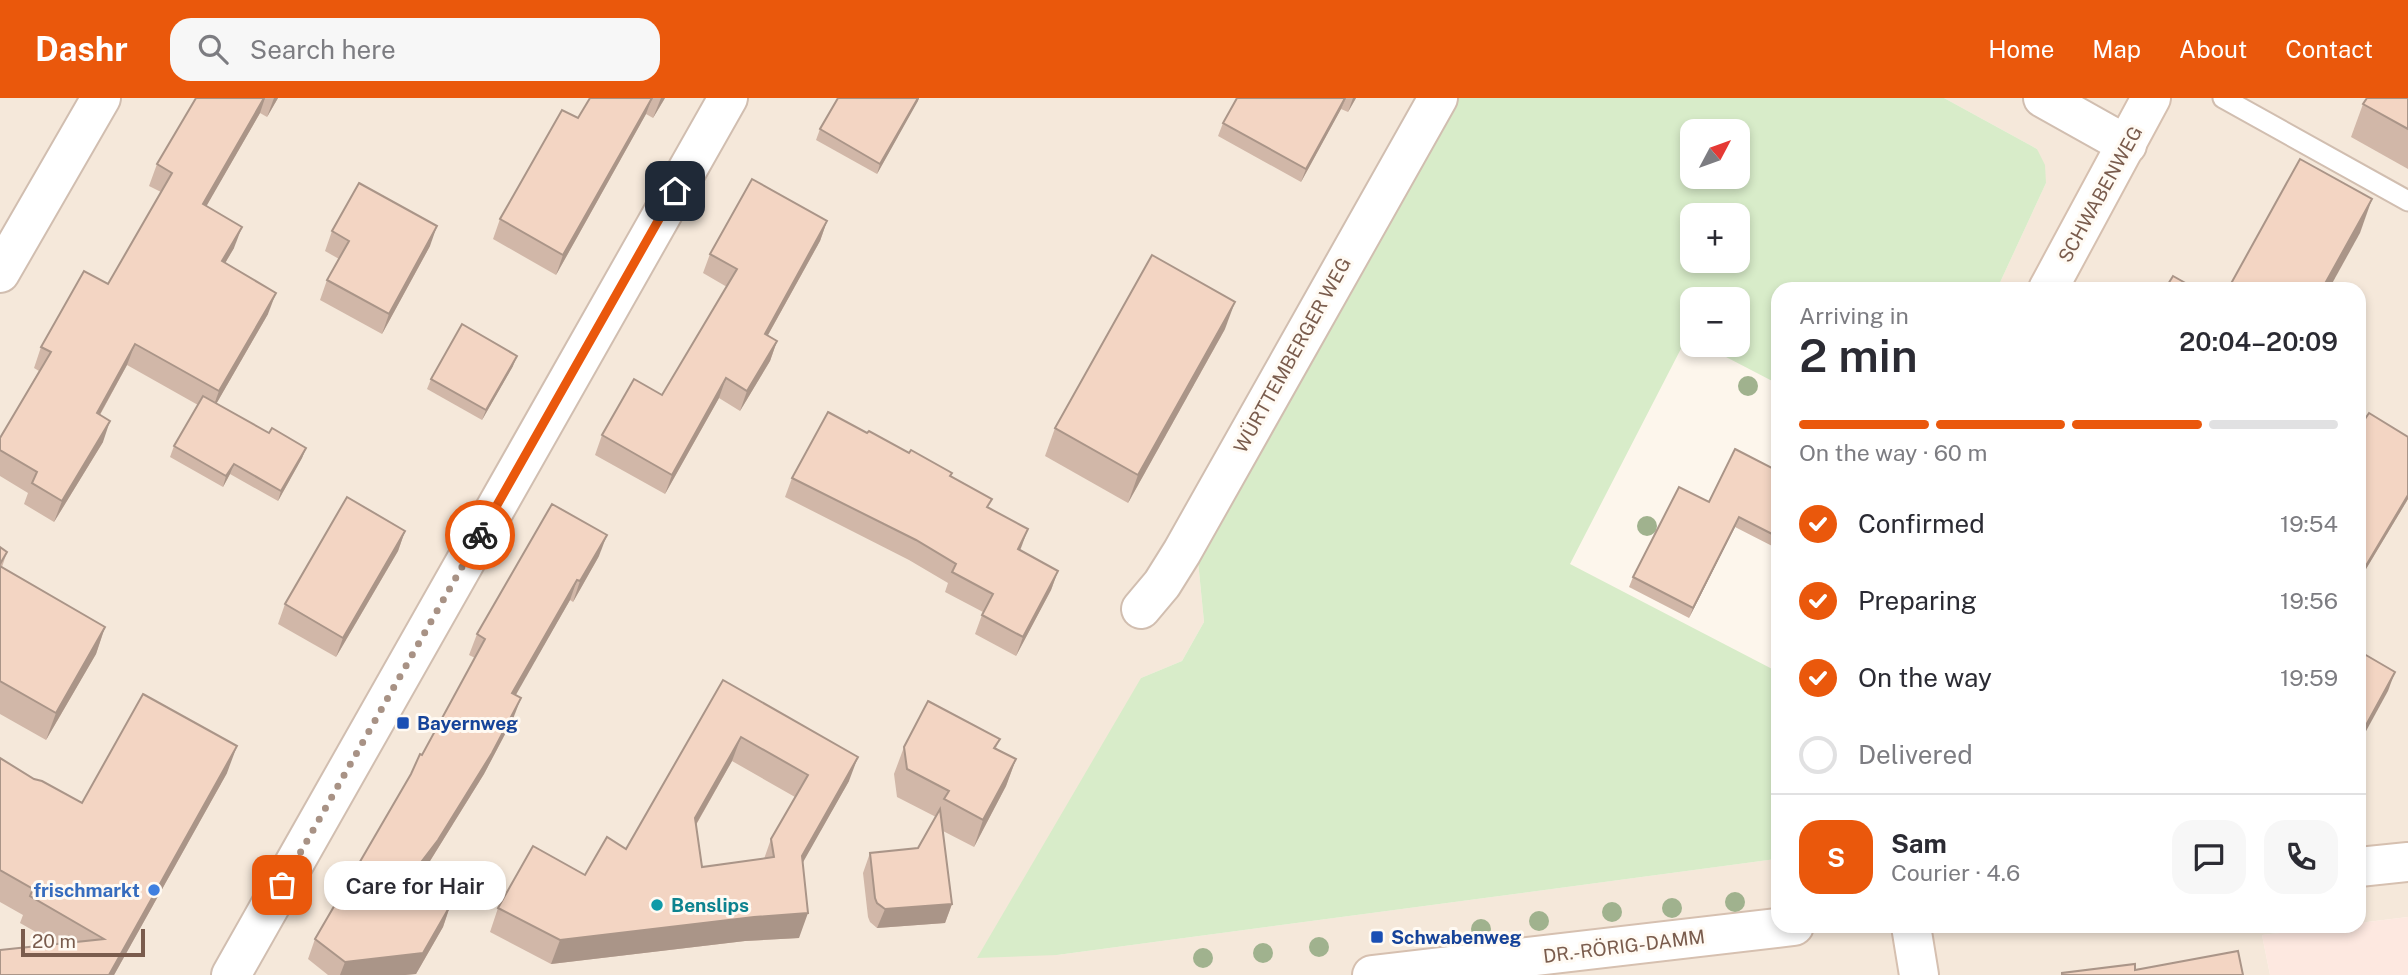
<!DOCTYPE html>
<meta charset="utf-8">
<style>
body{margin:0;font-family:"Public Sans",sans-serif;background:#f7f7f7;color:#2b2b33;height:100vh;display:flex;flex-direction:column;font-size:26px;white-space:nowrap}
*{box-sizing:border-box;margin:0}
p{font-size:23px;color:#7c7c81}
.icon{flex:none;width:38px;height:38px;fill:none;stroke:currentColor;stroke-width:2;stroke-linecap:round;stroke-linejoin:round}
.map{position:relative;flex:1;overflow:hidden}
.panel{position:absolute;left:1771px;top:184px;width:595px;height:651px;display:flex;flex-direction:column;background:#fff;border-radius:21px;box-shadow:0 4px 10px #0003}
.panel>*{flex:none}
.needle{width:46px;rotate:49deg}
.fabs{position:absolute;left:1680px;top:21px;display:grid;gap:14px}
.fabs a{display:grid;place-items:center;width:70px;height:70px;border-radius:14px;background:#fff;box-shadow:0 4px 10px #0003;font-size:35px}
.scale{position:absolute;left:21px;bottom:18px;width:124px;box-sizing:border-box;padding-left:7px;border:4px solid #7a5c4d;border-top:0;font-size:19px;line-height:24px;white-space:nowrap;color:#7a5c4d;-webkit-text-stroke:5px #fffaf3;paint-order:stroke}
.pin{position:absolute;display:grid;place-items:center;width:60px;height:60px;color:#fff;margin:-30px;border-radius:14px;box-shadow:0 4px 10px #0006}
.courier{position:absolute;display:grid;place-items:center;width:70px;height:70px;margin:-35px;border:5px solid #ea580c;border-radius:50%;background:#fff;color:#222;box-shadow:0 2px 9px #0007}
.bubble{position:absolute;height:49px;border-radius:21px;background:#fff;box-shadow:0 4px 10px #0003;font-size:23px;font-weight:600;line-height:49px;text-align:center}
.summary em{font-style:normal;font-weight:600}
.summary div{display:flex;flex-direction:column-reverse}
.summary{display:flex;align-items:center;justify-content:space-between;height:119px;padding:0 28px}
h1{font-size:46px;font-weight:600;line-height:52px}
.bar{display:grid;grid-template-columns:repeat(4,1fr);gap:10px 7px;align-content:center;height:84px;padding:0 28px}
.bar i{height:9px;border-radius:5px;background:#e1e1e2}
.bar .current{background:#ea580c}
.bar p{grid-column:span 4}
.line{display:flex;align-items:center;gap:18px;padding:0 28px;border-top:2px solid #e1e1e2}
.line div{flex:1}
.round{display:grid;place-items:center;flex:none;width:74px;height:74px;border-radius:21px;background:#f7f7f7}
ol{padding:0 28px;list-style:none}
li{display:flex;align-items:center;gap:21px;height:77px}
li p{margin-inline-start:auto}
li .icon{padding:7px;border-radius:50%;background:#ea580c;color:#fff;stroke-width:4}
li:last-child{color:#7c7c81}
li i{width:38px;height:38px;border:4px solid #e1e1e2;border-radius:50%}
header{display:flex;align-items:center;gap:42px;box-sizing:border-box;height:98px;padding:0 35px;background:#ea580c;color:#fff}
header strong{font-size:33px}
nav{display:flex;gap:38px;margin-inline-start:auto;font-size:24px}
.search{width:490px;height:63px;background:#f7f7f7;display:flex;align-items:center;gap:18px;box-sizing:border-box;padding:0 24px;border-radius:21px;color:#7c7c81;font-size:26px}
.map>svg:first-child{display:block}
.residential{fill:#f5e8da}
.commercial{fill:#fde8e0}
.green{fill:#d8ecc9;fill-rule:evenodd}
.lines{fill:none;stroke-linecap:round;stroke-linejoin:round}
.lane-casing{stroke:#d1beb0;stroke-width:23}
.street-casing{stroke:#d1beb0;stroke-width:42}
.secondary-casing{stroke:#d6c0b0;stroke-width:42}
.lane{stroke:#fff;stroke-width:19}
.street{stroke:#fff;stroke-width:38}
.secondary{stroke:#fff;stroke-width:38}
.tree{fill:#a0b28e}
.wall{fill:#d1b7a8;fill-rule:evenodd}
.shaded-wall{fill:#aa9588}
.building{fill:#f3d5c3;stroke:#aa9588;stroke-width:2;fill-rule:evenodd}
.done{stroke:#a89285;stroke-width:7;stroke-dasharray:0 12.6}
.route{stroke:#ea580c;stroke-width:9}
.transit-dot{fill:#1a4fb4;stroke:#fffaf3;stroke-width:2.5}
.shop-dot{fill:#3f7fe0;stroke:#fffaf3;stroke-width:2.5}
.culture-dot{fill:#0f9aa8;stroke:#fffaf3;stroke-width:2.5}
.labels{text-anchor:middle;stroke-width:6;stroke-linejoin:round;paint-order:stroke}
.street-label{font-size:19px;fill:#7a5c4d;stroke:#fffaf3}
.transit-label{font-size:19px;font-weight:bold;fill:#164399;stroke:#fffaf3;text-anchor:start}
.shop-label{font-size:19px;font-weight:bold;fill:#366cbe;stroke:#fffaf3;text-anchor:end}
.culture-label{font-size:19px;font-weight:bold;fill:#0d838f;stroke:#fffaf3;text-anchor:start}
</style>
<header>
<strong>Dashr</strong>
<div class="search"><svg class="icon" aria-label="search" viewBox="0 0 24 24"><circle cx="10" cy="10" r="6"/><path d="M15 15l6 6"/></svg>Search here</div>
<nav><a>Home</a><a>Map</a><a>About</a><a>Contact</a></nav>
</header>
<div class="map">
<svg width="2408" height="877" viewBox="0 0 2408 877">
<rect width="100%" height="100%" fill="#fdf6ec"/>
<!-- residential -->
<g class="residential">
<path d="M0,0H1459L1198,463L1204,524L1182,563L1141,580L1057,857L1776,761L1778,759V828H2338L2262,837L2270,877H0Z"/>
<path d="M1944,0H2408V819L2359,825V191H1997L2046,85L2037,51Z"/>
</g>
<!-- commercial -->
<path class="commercial" d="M2408,819V877H2270L2262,837L2338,828H2359V825Z"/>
<!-- green -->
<path class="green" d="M1459,0H1944L2037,51L2045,67L2046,85L1997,191H1778V286L1703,247H1738V201H1692V241L1687,239L1570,466L1778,574V759L1776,761L1057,857L977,860L1141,580L1182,563L1204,524L1198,463ZM1692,33H1738V79H1692ZM1692,117H1738V163H1692Z"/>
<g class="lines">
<defs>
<path id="lane" d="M2223,0L2408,103"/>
<g id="street">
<path d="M2043,0L2127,47"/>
<path d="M0,175L101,0"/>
<path d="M1141,511L1162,486L1182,454L1438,0"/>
<path d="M231,877L728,0"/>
</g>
<g id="secondary">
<path d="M2048,191L2151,0"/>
<path d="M2359,769L2408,764"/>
<path d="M1911,828L1919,877"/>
<path d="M1372,877L1794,828"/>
</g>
</defs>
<!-- lane casing -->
<use href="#lane" class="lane-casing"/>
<!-- street casing -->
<use href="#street" class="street-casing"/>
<!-- secondary casing -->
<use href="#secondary" class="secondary-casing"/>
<!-- lane -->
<use href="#lane" class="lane"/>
<!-- street -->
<use href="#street" class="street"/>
<!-- secondary -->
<use href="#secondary" class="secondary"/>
</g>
<!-- trees -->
<g class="tree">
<circle cx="1748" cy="288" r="10"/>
<circle cx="1647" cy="428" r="10"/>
<circle cx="1735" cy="804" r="10"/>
<circle cx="1672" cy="810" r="10"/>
<circle cx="1612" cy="814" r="10"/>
<circle cx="1539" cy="823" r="10"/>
<circle cx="1481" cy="831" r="10"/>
<circle cx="1319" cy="849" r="10"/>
<circle cx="1263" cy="855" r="10"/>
<circle cx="1203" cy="860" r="10"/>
</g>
<!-- wall -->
<g class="wall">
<path d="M196,0H278L267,19L260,15L206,108L234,150L225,165L268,216L216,306L269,335L306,350L302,360L278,403L230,376L223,389L170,359L174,348L198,307L127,267L100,317L103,344L54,424L24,406L28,395L0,378V340L39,273L34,270L41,249L108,186L161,94L149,88L157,66Z"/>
<path d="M590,0H665L653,20L646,16L556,177L493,141L500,121L578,20Z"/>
<path d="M838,0H919L877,76L816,42L820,31Z"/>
<path d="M1237,0H1356L1348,14L1341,11L1301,84L1218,38L1223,25Z"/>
<path d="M2408,0V71L2351,39L2363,6Z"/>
<path d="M827,123L820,143L768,237L777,243L770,263L740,313L719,300L665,396L595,357L602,337L662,297L727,189L703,175L710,156Z"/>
<path d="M332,133L430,148L382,236L320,202L327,182L339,161L325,153Z"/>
<path d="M1225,231L1128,405L1045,358L1055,330Z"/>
<path d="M513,268L482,322L427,291L431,281Z"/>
<path d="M2359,330L2408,401L2360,481L2359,480Z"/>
<path d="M867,335L950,378L988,410L1020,453L1058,473L1051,492L1016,558L975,536L983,514L945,494L948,485L909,462L785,399L792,380Z"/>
<path d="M1778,373V451L1735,429L1689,520L1629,489L1633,479L1709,404Z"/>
<path d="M405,433L398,453L336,559L278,526L285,506Z"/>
<path d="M0,449L7,454L2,469L105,529L96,556L46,642L0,616Z"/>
<path d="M599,458L573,504L570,502L515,597L513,621L484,676L430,763L412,787L450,808L443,829L416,876L405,877H328L308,861L315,841L422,657L475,560L469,557L477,536Z"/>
<path d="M723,582L849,683L802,765L799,840L745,843L551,866L490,834L498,810L585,777L626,751ZM732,663L795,699L771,741L764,761L702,769L696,727Z"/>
<path d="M1000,641L996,650L1016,661L1006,688L974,749L943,733L952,806L945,825L877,830L870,824L868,819L863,775L870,755L918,750L936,719L897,699L894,676L904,649Z"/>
<path d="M0,660L34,681L82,705L227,675L114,877H0L57,846L20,825L23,817L0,804Z"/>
</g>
<!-- shaded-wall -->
<g class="shaded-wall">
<path d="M264,0H265L260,15L195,128L203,106Z"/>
<path d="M274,0H278L267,19Z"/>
<path d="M652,0L646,16L556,177L563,157Z"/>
<path d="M661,0H665L653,20Z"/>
<path d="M918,0H919L918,3L877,76L880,66Z"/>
<path d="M1346,0L1341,11L1301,84L1306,71Z"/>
<path d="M1353,0H1356L1348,14Z"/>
<path d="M2372,101L2360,135L2329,191H2322Z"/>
<path d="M827,123L820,143L758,255L765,236Z"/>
<path d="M437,128L430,148L382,236L389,216Z"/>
<path d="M242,129L234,150L214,184L222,163Z"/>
<path d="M276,195L268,216L211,315L219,293Z"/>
<path d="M1235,204L1225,231L1128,405L1138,377Z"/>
<path d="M777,243L770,263L740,313L747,293Z"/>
<path d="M135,246L127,267L89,336L97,315Z"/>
<path d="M517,258L513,268L482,322L486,312Z"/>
<path d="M726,280L719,300L665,396L672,377Z"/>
<path d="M110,323L103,344L54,424L62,403Z"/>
<path d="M306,350L302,360L278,403L281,393Z"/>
<path d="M234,366L230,376L223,389L226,378Z"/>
<path d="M2408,397V401L2360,481L2364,471Z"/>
<path d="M1739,419L1735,429L1689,520L1693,510Z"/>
<path d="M1028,431L1021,450L1010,471L1018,451Z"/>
<path d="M405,433L398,453L336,559L343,540Z"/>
<path d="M607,437L599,458L573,504L580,483Z"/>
<path d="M1058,473L1051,492L1016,558L1023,539Z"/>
<path d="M577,482L570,502L505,616L512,595Z"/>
<path d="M105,529L96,556L46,642L56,615Z"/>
<path d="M2395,574L2388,593L2359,646V640Z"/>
<path d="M521,600L513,621L484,676L430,763L399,804L406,784Z"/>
<path d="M741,639L732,663L686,744L695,720Z"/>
<path d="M237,648L227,675L114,877H109Z"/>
<path d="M858,659L849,683L793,782L802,758Z"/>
<path d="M1016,661L1006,688L974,749L983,722Z"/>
<path d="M952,806L945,825L877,830L885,811Z"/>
<path d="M450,808L443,829L416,876L405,877H340L345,864Z"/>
<path d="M808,815L799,840L745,843L551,866L560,842L754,819Z"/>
</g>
<!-- building -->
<g class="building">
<path d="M196,0H264L203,106L242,129L222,163L276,195L219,293L135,246L97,315L110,323L62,403L32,385L37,374L0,352V340L51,254L41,249L84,173L108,186L172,75L157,66Z"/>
<path d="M590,0H652L563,157L500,121L562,12L578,20Z"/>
<path d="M838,0H918L880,66L820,31Z"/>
<path d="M1237,0H1345L1306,71L1223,25Z"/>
<path d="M2367,0H2408V31L2363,6Z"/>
<path d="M2300,61L2372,101L2322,191H2228Z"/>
<path d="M752,81L827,123L765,236L777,243L747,293L726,280L672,377L602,337L634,281L662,297L737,171L710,156Z"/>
<path d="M359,85L437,128L389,216L327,182L349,143L332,133Z"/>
<path d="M1152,157L1235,204L1138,377L1055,330Z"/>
<path d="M2173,178L2196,191H2165Z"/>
<path d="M462,226L517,258L486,312L431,281Z"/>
<path d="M203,298L269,335L272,330L306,350L281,393L234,366L226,378L174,348Z"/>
<path d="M828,314L867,335L869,333L909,355L911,352L952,375L950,378L992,401L987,409L1028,431L1018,451L1058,473L1023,539L982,517L993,496L952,474L956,466L916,442L792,380Z"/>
<path d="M2369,315L2408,339V397L2364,471L2359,468V330Z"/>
<path d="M1735,351L1778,373V439L1739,419L1693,510L1633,479L1679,389L1709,404Z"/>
<path d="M347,399L405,433L343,540L285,506Z"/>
<path d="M552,406L607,437L580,483L577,482L512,595L521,600L492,655L438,742L406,784L450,808L423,855L345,864L315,841L411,676L420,656L422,657L485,541L477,536Z"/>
<path d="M0,449L7,454L0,466Z"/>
<path d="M0,468L105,529L56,615L0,583Z"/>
<path d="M2359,553L2395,574L2359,640Z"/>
<path d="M723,582L858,659L802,758L808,815L754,819L560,842L498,810L533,748L585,777L607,739L626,751ZM741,639L808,677L771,741L774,759L702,769L695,720Z"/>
<path d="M143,596L237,648L109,877H0V852L104,841L30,798L33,791L0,772V660L34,681L42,683L82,705Z"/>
<path d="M928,603L1000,641L994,650L1016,661L983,722L944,701L949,693L907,671L904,649Z"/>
<path d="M940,711L952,806L885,811L877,805L875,800L870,755L918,750Z"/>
<path d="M2238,853L2243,877H2062V875L2135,866V872Z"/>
</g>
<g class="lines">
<!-- done -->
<path class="done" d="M282,787L480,437"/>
<!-- route -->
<path class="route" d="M480,437L675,93"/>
</g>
<!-- markers -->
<g class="transit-dot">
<rect x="396" y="618" width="14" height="14" rx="3.5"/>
<rect x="1370" y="832" width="14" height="14" rx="3.5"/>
</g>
<circle class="shop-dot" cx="154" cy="792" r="7"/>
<circle class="culture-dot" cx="657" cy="807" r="7"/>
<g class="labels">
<!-- street labels -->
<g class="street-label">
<text transform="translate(2100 96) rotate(-61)" y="7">SCHWABENWEG</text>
<text transform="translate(1292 257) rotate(-61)" y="7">WÜRTTEMBERGER WEG</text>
<text transform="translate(1624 848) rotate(-7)" y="7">DR.-RÖRIG-DAMM</text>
</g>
<!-- transit labels -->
<g class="transit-label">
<text x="417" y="632">Bayernweg</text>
<text x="1391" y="846">Schwabenweg</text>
</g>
<!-- shop labels -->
<g class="shop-label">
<text x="140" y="799">frischmarkt</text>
</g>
<!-- culture labels -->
<g class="culture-label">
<text x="671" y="814">Benslips</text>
</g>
</g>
</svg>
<div class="fabs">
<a><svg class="needle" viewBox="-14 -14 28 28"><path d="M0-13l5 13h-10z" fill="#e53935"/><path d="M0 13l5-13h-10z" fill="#7c7c81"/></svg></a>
<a>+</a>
<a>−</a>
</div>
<div class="scale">20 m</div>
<div class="pin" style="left:282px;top:787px;background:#ea580c"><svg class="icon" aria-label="bag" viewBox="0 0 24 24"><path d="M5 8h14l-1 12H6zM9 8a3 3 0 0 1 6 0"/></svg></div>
<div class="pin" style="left:675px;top:93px;background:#1f2937"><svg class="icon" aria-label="home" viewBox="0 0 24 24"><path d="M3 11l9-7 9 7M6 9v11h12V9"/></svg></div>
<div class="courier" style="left:480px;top:437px"><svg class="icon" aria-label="bike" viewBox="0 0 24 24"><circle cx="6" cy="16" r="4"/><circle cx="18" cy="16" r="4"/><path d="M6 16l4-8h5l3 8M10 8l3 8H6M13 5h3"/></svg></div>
<div class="bubble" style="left:324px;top:763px;width:182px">Care for Hair</div>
<section class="panel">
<div class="summary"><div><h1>2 min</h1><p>Arriving in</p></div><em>20:04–20:09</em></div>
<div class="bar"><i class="current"></i><i class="current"></i><i class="current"></i><i></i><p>On the way · 60 m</p></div>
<ol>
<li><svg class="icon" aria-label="check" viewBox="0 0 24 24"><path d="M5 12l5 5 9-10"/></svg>Confirmed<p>19:54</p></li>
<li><svg class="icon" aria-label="check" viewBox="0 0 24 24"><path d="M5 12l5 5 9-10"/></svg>Preparing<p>19:56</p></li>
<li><svg class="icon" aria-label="check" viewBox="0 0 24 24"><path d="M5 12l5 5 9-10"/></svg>On the way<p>19:59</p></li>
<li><i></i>Delivered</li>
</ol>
<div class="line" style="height:126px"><b class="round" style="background:#ea580c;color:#fff">S</b><div><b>Sam</b><p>Courier · 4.6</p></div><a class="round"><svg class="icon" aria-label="chat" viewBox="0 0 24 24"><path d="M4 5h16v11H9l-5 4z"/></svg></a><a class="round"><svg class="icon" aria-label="phone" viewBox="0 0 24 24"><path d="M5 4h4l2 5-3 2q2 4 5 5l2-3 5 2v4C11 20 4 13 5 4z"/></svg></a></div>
</section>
</div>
